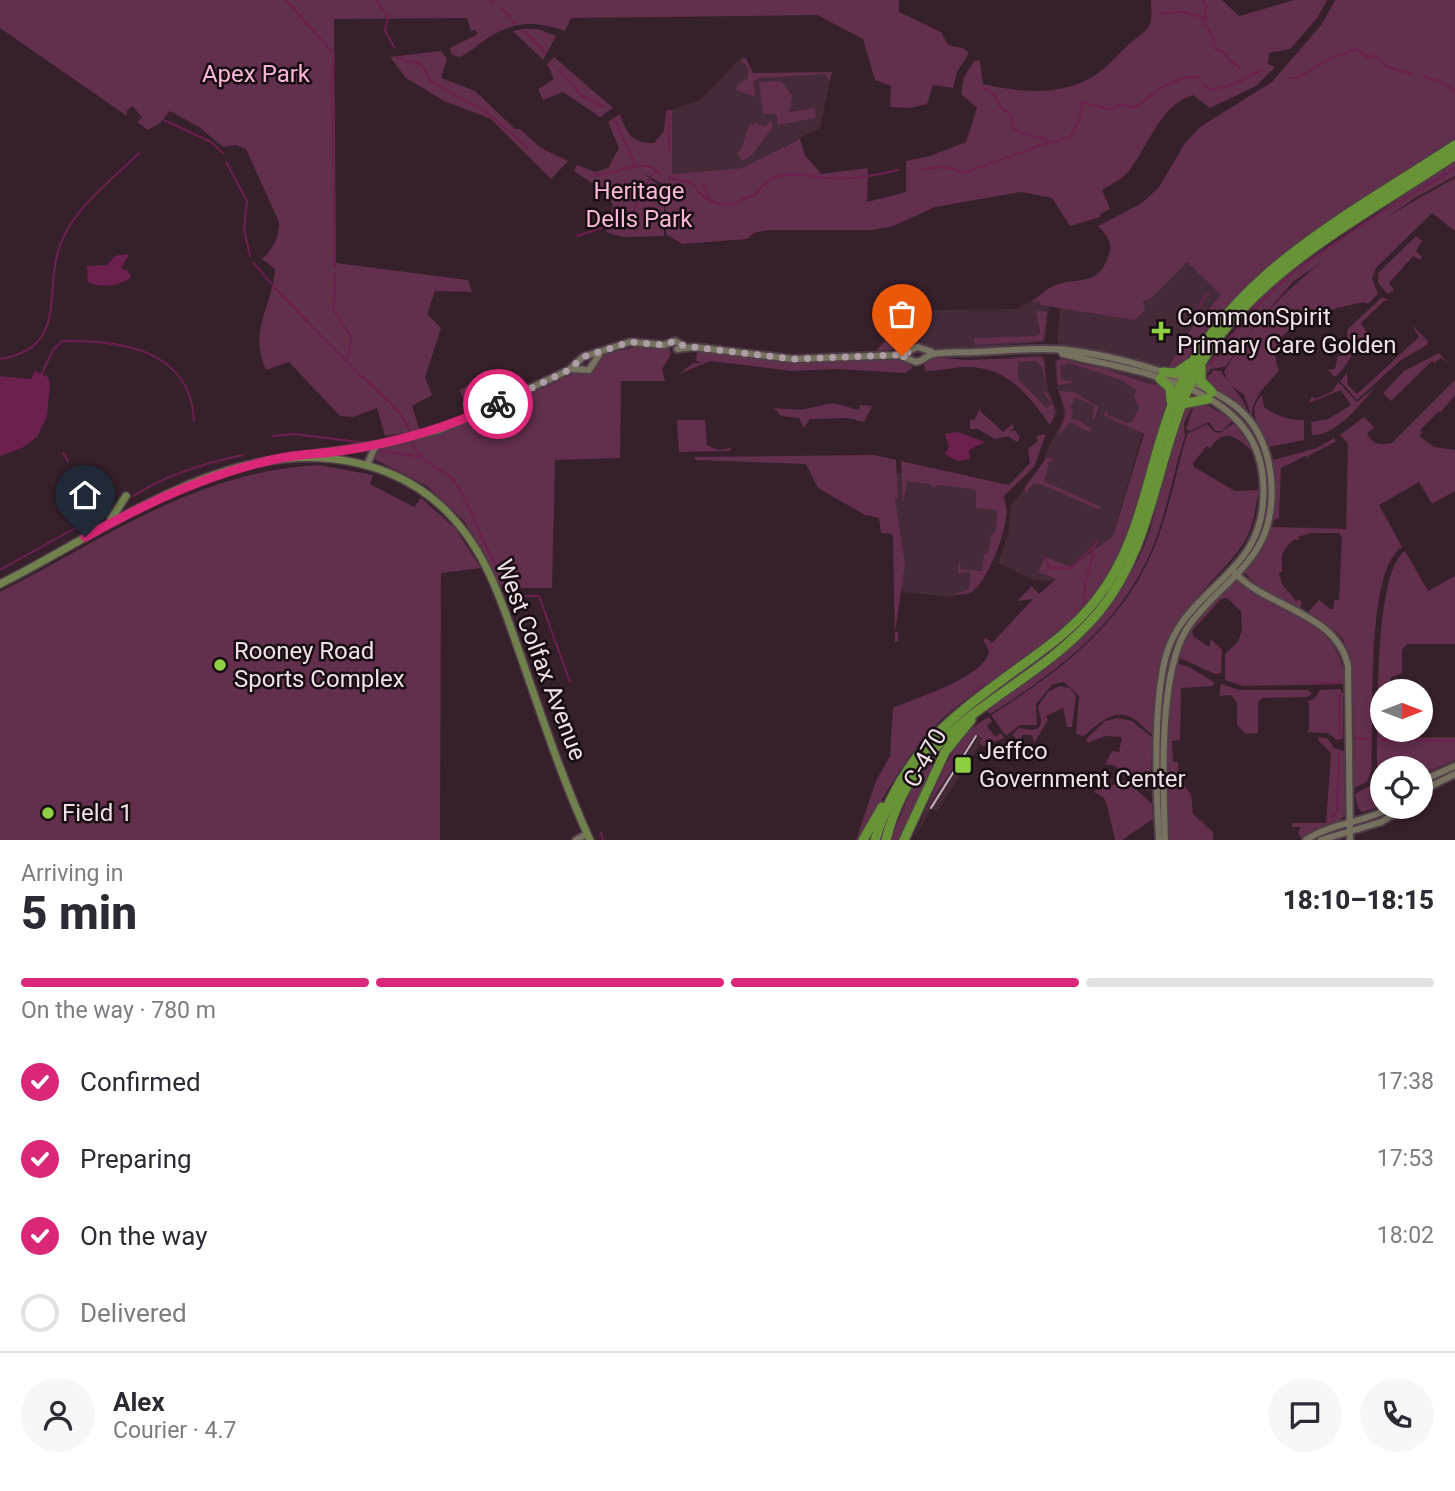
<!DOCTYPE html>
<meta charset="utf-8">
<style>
body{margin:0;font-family:Roboto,sans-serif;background:#f7f7f7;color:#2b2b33;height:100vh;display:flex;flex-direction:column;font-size:26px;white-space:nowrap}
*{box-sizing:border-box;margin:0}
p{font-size:23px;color:#7c7c81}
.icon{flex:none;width:38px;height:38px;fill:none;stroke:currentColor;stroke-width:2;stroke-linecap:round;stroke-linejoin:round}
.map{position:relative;height:840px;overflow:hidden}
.drawer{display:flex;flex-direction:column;background:#fff;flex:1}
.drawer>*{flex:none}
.needle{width:46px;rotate:90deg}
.tools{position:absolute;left:1370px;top:679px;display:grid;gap:14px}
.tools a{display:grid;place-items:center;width:63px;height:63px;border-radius:50%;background:#fff;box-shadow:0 4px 10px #0003;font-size:35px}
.pin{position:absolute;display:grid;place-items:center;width:60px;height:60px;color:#fff;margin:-72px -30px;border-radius:50% 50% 50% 0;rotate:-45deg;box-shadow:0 0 7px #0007}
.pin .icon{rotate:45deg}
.courier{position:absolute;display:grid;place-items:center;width:70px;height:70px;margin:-35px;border:5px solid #db2777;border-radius:50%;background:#fff;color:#222;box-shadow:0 2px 9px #0007}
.head em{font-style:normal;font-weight:800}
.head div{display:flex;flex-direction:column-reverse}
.head{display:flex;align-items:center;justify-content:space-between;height:119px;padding:0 21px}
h1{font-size:46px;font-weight:800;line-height:52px}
.bar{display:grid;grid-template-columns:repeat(4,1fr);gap:10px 7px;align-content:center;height:84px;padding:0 21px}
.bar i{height:9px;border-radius:5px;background:#e1e1e2}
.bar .active{background:#db2777}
.bar p{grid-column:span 4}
.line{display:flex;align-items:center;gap:18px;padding:0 21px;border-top:2px solid #e1e1e2}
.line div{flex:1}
.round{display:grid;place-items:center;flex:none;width:74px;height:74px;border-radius:37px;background:#f7f7f7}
ol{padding:0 21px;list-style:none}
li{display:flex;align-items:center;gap:21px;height:77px}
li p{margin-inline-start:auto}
li .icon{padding:7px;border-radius:50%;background:#db2777;color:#fff;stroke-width:4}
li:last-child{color:#7c7c81}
li i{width:38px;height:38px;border:4px solid #e1e1e2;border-radius:50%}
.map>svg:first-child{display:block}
.built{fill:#452a39}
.green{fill:#622f4c}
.water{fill:#6b204d}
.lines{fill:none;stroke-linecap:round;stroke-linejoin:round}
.stream{stroke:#6b204d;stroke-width:2}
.secondary-casing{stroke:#503d47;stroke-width:10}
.primary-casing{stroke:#503d47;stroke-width:10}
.highway-casing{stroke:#503d47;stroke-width:12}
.secondary{stroke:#777260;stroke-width:6}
.primary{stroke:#71814e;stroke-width:7}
.highway{stroke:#689437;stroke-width:9}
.tram{stroke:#c5b4bd;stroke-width:2}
.done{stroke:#af9da6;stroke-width:7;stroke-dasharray:0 12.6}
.route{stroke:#db2777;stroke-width:9}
.poi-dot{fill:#8ece43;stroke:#170d12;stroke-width:2.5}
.labels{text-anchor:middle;stroke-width:5;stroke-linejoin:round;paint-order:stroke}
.park-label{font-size:24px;fill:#fab7d9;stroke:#170d12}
.poi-label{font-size:24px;fill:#f0e1e8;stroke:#170d12;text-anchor:start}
.street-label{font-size:24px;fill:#f0e1e8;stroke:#170d12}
</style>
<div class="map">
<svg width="1455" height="840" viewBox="0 0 1455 840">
<rect width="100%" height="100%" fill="#36202c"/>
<!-- built -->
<g class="built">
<path d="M744,55L753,73L832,72L820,128L742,168L672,174V110L701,99Z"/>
<path d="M1187,262L1221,295L1191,329L1168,368L1061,345L1057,341L1060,307L1101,315L1149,297Z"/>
<path d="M1047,291L1049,306L1045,342L934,351L921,343L919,310L1017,309Z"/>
<path d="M1040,355L1045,359L1048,390L1057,412L1050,425L1041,408L1013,381L1011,357Z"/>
<path d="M1061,357L1157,382L1113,536L1085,559L1052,581L1033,580L998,563L1008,534L1011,505L1041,468L1048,448L1064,418L1063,404L1057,388L1055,362Z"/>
<path d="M891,472L1002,492V525L975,588L952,597L902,592Z"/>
<path d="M975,733L977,735L943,790L979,736L983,739L937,812L931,808L923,824L912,840L935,795Z"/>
</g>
<!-- green -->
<g class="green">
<path d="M0,0H899V12L941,32L948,45L963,48L969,53L957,72L953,88L933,85L927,104L910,108L890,107L891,86L875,80L863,39L817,15L571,18L565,31C532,20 512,21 482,42C475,47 468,54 459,57L451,54L450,48L478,34L475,30L471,31L467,18L334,19L336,263L468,280L472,292L435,291L427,314L441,328L425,377L432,395L412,406L420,431L385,436L377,408L353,417L340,416L289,362L266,370C248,331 272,308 275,269L262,259C273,248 279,239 279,222L246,149L235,145L223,147L199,127L170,111L160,123L148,130L137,122L142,118L133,106L127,110V116L0,28Z"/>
<path d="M1151,0H1222L1239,16L1294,0H1327L1318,17L1290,49L1269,53L1268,64L1275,67L1256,86L1210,108L1193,95C1160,105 1149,145 1129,171C1123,179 1111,184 1102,190L1110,209L1100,214V217L1070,226L1052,198L1021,192L935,207L893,226L873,230H768L754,233L747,239L682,244L666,234L665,185L644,174L664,190V236L623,237L606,232C604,221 613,215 613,204L595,185L574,171L577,165L595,172L608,168L619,148L608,122L620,114C626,132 632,144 654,143L664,131L666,110H672V174L742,168L800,139L805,155L821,174L868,168L867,202L906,192V161L930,156L966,142L977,108L961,94L964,77L975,60L980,61L983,84C1020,92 1060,97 1094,76C1106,69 1116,56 1126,47C1148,27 1153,33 1151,0Z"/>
<path d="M1335,0H1455V139L1274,261L1219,314L1183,364L1175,369L1168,368L1191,329L1221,295L1187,262L1149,300H1143L1145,311L1134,320L1040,305L1039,301L1034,303L1033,300C1040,297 1044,290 1051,287C1076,275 1098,290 1109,254C1113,243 1106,234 1098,226L1142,203L1159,187L1185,143L1200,127L1272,82L1322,24Z"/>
<path d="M523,29H538L556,36L543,60L513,31Z"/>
<path d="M441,51L447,59L441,78L475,91L515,129H520L541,148L568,161L551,179L491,119L444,101L406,78L390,57Z"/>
<path d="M554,57L613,108L600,117L563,92L543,100L538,89L554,79L547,64Z"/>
<path d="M746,58L753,73L832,72L830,81L824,74L760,78L753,82L755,97L736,90L738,84L748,78V67L741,61Z"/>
<path d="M781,81L792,96L790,111L784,113L815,108L816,118L778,125L776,114H763L759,82Z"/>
<path d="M771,120L773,127L751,156L742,161L737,152L741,150L749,125L756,123L765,127Z"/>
<path d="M1455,161V176L1415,198L1294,281L1255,325L1225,367L1211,369L1204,378V369L1261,297L1286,275Z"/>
<path d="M1455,178V231L1432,213L1376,268L1372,278L1378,294L1368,304L1363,302L1288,320L1291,329C1276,339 1272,355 1279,371C1266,385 1251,398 1252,418L1244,395L1229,384L1224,372C1272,283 1369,225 1455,178Z"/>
<path d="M1416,236L1422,241L1416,251L1422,257L1420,260L1413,256L1389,283L1394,290L1388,294L1378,283V273Z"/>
<path d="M1382,297L1388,300L1384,301L1361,323L1368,334C1353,348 1350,364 1335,377L1328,370L1335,369L1338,356L1349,355L1347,330Z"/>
<path d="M1036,311L1047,312L1043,341L975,345L974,338L1037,336L1040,333Z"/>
<path d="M910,313L908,348L876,351L909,313Z"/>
<path d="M1412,325L1428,341L1427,345L1401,360L1357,400L1340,381L1347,373L1348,385L1357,394L1419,337Z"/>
<path d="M635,347L669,349L671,354L662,369L665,381H621L620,458L555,460L552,588H502L464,521L427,486L376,460L373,455L378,448L443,433L577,372L589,374L606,354Z"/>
<path d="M697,351L793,363L901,358L911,363L912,368L905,373L836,369L792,371L710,361L679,374L693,363H703L696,361Z"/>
<path d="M1439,353L1448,363L1441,358L1434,363L1432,361L1391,401L1383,393L1404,371Z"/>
<path d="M930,357L966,360L1041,357L1044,362L1045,385L1042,367L1036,361L1018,362V379L1046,408L1052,404L1044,393L1046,391C1053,404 1059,411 1050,425C1028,394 1006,365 963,367C950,368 937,371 925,371L924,363Z"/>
<path d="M1061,359L1105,369L1149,384L1161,385L1169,396C1148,458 1140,526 1104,581C1065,642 996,671 943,718C906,752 884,797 859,840H856L876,781L890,756L893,708C915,698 986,677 989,651L983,640L986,638L992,643L1033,599L1017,601L1031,587L1028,583L1039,594L1056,579L1038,572L1045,557L1072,567L1113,536L1144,434L1103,415L1107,411L1108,415L1127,423L1132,422L1139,408L1134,396L1136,390L1121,380L1069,363L1060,366L1061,379L1070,381L1072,377L1071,383L1058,385L1056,361Z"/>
<path d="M1214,370L1221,371C1230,387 1244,395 1248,414L1236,402L1204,381Z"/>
<path d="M495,372L505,395L470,412L459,390Z"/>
<path d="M1455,380V395L1441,412H1438L1420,430L1422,433L1419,436L1434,447L1455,450V491L1432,504L1419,482L1379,505L1402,547C1364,570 1375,727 1371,772L1367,782L1354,788C1354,758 1357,659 1342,638C1332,626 1318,622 1308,612L1319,600L1330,609H1333L1334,600H1339L1342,537L1339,533H1310L1298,537L1299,540H1293C1279,554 1282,557 1282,572L1279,573L1282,584L1296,601L1299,599L1302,603L1300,608L1259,588L1243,571L1258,551L1261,553L1258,550L1271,525L1272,527L1310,528V525L1311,528L1346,529L1348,444L1340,435L1364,417L1374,427L1367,434C1374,445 1380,445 1392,443Z"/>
<path d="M1338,382L1357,402L1375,387C1361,404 1336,436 1312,435L1311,419L1312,422L1328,419L1351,405L1341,390L1309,403L1312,396L1315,399L1333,391Z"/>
<path d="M1059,391L1074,392L1098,407L1095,419L1092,418L1094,406L1075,397L1070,408L1073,409L1071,419L1079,420L1089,428L1092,426L1089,432L1070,422L1058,436L1066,413Z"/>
<path d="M1262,395L1264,407C1277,417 1292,421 1304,420V440L1269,447C1261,430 1245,411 1262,395Z"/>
<path d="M1202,402L1233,420L1222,431H1215L1209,422L1190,431L1186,429L1194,405Z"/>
<path d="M833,403L859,410L860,405L872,406L864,422L848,418L810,419L804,428L799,418L781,416L774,408L801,410Z"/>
<path d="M1189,403L1193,405L1184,423L1185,436C1173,473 1167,513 1152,549C1120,625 1057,672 990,714L987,711C1052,661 1119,616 1148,536C1160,502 1168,427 1189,403Z"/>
<path d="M982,405L980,411L1003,432L1012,424L1014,428L1009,432L1015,430L1020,438L1017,442L1008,436L995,439L978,429H970V419L974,420Z"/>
<path d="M677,420H705L707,445L718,450L731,448L730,451L679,452Z"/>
<path d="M1234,423L1254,452C1240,442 1227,423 1210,448L1207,446L1193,463L1194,467L1235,491L1259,490C1251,530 1253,536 1223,569L1220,566L1223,569C1159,637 1159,644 1154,735C1147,732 1143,726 1137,721C1116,705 1099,723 1084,736L1076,734L1079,696L1064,682L1053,684L1036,704L1037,725H1020L1006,736L991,715C1057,673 1122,626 1154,548C1169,512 1176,472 1187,434L1207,424L1214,432L1220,433Z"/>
<path d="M1046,434L1034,467L1004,496C1004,500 1005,503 1006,506C1010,523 990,576 975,589C969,595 962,595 954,594L969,589L970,571L958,574L959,559L961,569L982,571L984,554L989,551L991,536L996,531L997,510L976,508V491L972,489L938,485L934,488L929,484L907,481L903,503L901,461L1009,485L1030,463L1028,449L1038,441L1036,436Z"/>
<path d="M1334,438L1337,444L1335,442L1308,456L1309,458L1305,456L1281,468L1279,518L1274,520L1273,460L1317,448Z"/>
<path d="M874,455L896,460L898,498L895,499L905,564L895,632H898V641L895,642L893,537L891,534L881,533L879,518L865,515L818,488L806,464L695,460V457Z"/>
<path d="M1047,457L1055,461L1049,462L1044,481L1101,507L1100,510L1040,484H1034L1027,490L1029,494L1025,492V487Z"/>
<path d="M319,465L373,475L370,484L414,507L421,498L455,528L481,568L441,573L440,840H0V592C106,538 197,471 319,465Z"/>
<path d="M1405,551L1428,591L1455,576V644H1407L1402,650V673L1390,678V691H1382V730H1391V738L1455,737V760L1421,775V768H1382V806L1362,812L1358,808L1355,794L1373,784L1377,770C1378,729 1373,573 1405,551Z"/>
<path d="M1232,581H1237C1278,616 1345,620 1344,684L1243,686L1225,680V654L1238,642L1242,629L1241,611L1227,598L1221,599L1192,631L1193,636L1209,647L1211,639L1222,650L1221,673L1215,674L1178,657L1186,633Z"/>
<path d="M1177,663L1191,668L1215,683L1212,686L1181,688L1180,740L1172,741L1173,762H1178L1179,780L1191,794L1193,814L1213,832V840H1168L1166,788L1172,677Z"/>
<path d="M1221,684L1239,690H1308L1312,693L1308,697L1263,698L1258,702V733L1246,734L1237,725V702L1231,695L1219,696Z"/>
<path d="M1059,686L1070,688L1076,696L1072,727H1067L1063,708L1046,716L1048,720L1034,743L1032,735H1022L1021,743L1012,735L1019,728L1033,730L1039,728L1041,721L1038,706L1048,692Z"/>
<path d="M1340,689L1343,694V739L1337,740L1328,733L1307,732L1309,730V703L1306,702L1315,698L1320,690Z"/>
<path d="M989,717L992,721L987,726L995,737L1001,733L1004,738L983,746L980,744L982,738L975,734L935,795L911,840C935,801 944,739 989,717Z"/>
<path d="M1117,718L1132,721L1153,738L1149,792L1115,766L1105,764L1112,751L1119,752L1122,737L1105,736L1088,743L1086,739L1105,721Z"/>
<path d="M952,736L905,831L899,840H890L913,786Z"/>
<path d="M1319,737L1328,739L1334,748L1344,751L1345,815C1337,826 1313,830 1301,839L1298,832L1301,827H1292V823H1326L1331,753L1318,740Z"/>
<path d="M1126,780L1152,804L1153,819L1122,840H1115L1107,805L1104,798L1094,792L1101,784L1113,785Z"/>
</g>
<!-- water -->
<g class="water">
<path d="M126,254L129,255L121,268L128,271L131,277C120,287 100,288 88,282L87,266L107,265L115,256Z"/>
<path d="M35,371L48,377L50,384L47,416L37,437L22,448L0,456V376L31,379Z"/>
<path d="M958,432L985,442L969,450L970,459L957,461L945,454L949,447L945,434Z"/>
</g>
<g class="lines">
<!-- stream -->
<g class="stream">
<path d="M286,0L334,54L332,84L335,268"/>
<path d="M376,0L388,17L385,31L394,47"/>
<path d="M489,0L493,2"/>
<path d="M1203,0L1206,6L1205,19"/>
<path d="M502,8L514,23"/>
<path d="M1160,13L1183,12L1201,17L1213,37L1215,49L1226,53L1227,58L1240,68"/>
<path d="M524,31L545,52"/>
<path d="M397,57C414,66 422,55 429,80L486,112L528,148"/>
<path d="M559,70L582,96L604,107"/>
<path d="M1425,77L1442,82L1455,91"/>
<path d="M1291,78H1298L1329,59L1357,49L1366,57C1376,55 1380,56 1384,66L1412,74"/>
<path d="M1203,83L1209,90L1232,85L1263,70"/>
<path d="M983,88L995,95L999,105L1011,116L1013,130L1053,142L1070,137L1079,120L1082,102L1108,109L1117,107L1119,104L1135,108L1160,88L1186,77H1198"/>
<path d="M668,111L669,150"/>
<path d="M164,120L211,142L223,153"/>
<path d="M615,120L635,164"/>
<path d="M226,162L247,201L244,230L250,256"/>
<path d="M922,169L946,167L964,173L1050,142"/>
<path d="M594,174C616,178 643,153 660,174"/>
<path d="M651,176L657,170"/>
<path d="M668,177L692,183C701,197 717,209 735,203C743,200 744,196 755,195C775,165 799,176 828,178C852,180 874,176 898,170"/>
<path d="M703,184L709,199"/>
<path d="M626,218H630L649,179"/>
<path d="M619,219L624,216"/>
<path d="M577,236L608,226L617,219"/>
<path d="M254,263C285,302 323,336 357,372C375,390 402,408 410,432"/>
<path d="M335,274L334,311L352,338L347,360"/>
<path d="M1194,316L1206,294H1209"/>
<path d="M0,359C74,347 39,285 64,236C80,203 114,178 139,153"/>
<path d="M1210,364L1260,303L1293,272L1361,225L1455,168"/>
<path d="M41,375L53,350L62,341C120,340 191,349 194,421"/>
<path d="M472,402L494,378"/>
<path d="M273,436L294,434L367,443"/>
<path d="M412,441C420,467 446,467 457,485C474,513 482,545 501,573"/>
<path d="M380,451L421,457"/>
<path d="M63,453L68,461"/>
<path d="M79,479L101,493L108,510L112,507"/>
<path d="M133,496C166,475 205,463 243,455"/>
<path d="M998,496L1003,497"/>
<path d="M1045,557L1050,568H1071L1098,542"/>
<path d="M0,570L108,510"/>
<path d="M519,596H539L570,682"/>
<path d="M1084,605L1085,584L1096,542"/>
<path d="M1312,683H1340"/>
<path d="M973,692L986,684"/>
<path d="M1339,694L1340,734"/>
<path d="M1354,738L1370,739"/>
<path d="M1380,740L1455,741"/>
<path d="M1332,817L1337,812L1339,753"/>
<path d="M601,833L603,840"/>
</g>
<defs>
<g id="secondary">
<path d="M677,349L694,347L793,359L898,355L918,347L932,352"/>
<path d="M1060,350L1063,354C1135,372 1256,384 1263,479C1265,502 1262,525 1250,546C1228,582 1186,604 1170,644C1152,687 1156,792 1159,840"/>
<path d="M898,355L916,362C924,361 926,355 934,354C948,351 963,353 977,352C1006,351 1037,347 1066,350C1112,355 1206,379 1240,410C1270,437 1277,485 1268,523C1257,568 1212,591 1188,627C1158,671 1163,786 1165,840"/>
<path d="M571,369L589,370L599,355"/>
<path d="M367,465L376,445L439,430L467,418L569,370L583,357L630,342L664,345L675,341L684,346"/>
<path d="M1235,573C1268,608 1337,613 1348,666L1350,840"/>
<path d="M1421,781L1455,766"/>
<path d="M1421,791L1455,774"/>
<path d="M576,840L587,834"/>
<path d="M1306,840C1333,822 1365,823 1392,807"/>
<path d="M1321,840L1381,822L1406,807"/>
</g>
<g id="primary">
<path d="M315,454L376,445"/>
<path d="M111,519L126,496"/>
<path d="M0,584C119,525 249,417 389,473C433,491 465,525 486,567C500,594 509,623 519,651C541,714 562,779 590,840"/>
</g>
<g id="highway">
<path d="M1201,367V381L1212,392"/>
<path d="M1163,372L1176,373L1190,363"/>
<path d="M1160,379L1170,388L1171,401"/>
<path d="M1182,404L1208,399"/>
<path d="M863,840L882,807"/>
<path d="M875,840C902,752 950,718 1021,666C1049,646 1075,627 1096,600C1143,541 1147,467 1174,400C1223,276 1350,215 1455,145"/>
<path d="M886,840C916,716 1026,698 1098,613C1152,548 1155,464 1188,389C1235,280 1361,219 1455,155"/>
<path d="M904,840L945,752L971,720"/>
</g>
</defs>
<!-- secondary casing -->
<use href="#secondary" class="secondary-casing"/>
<!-- primary casing -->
<use href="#primary" class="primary-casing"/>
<!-- highway casing -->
<use href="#highway" class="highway-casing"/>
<!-- secondary -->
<use href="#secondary" class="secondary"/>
<!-- primary -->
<use href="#primary" class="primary"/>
<!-- highway -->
<use href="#highway" class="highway"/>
<!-- tram -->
<path class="tram" d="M931,808L976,736"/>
</g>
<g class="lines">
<!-- done -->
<path class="done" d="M498,404L569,370L583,357L630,342L664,345L675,341L684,346L793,359L898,355L909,352V358L902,356"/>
<!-- route -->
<path class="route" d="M85,537C147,503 207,474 276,459C297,454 319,454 340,451C396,443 447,428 498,404"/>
</g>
<!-- markers -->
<g class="poi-dot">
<path d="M1157.5 320.5h7v7h7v7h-7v7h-7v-7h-7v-7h7z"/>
<circle cx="220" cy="665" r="7"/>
<rect x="954" y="756" width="18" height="18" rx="3.5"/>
<circle cx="48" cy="813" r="7"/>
</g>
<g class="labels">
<!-- park labels -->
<g class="park-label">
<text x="256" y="82">Apex Park</text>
<text x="639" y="199">Heritage<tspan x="639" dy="28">Dells Park</tspan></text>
</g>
<!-- poi labels -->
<g class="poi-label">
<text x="1177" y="325">CommonSpirit<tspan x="1177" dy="28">Primary Care Golden</tspan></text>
<text x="234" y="659">Rooney Road<tspan x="234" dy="28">Sports Complex</tspan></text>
<text x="979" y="759">Jeffco<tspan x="979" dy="28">Government Center</tspan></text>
<text x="62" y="821">Field 1</text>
</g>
<!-- street labels -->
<g class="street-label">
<text transform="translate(541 660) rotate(69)" y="8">West Colfax Avenue</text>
<text transform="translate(925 758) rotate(-61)" y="8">C-470</text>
</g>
</g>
</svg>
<div class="tools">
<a><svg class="needle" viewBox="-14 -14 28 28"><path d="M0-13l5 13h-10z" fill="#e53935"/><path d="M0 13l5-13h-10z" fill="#7c7c81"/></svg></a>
<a><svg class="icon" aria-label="locate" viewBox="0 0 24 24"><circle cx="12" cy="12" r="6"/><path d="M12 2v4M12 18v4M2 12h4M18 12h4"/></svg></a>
</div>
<div class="pin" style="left:902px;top:356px;background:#ea580c"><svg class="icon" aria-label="bag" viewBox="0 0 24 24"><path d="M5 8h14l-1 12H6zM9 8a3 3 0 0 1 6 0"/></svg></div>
<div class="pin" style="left:85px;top:537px;background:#1f2937"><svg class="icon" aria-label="home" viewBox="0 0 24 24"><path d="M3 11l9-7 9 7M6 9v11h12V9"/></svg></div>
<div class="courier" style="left:498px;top:404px"><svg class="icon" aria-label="bike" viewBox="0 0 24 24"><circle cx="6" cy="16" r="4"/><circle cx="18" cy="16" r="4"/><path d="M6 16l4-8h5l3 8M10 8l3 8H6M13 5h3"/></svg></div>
</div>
<section class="drawer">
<div class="head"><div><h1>5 min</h1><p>Arriving in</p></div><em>18:10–18:15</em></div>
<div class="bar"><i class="active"></i><i class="active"></i><i class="active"></i><i></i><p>On the way · 780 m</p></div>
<ol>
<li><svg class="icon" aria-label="check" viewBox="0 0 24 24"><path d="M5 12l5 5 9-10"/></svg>Confirmed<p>17:38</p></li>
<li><svg class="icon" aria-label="check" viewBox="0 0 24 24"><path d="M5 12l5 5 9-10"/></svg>Preparing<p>17:53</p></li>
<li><svg class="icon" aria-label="check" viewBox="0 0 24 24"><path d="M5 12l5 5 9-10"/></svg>On the way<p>18:02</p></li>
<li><i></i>Delivered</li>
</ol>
<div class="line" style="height:126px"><a class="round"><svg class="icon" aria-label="person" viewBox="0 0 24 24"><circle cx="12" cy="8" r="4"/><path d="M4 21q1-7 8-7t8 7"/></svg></a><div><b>Alex</b><p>Courier · 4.7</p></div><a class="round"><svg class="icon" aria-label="chat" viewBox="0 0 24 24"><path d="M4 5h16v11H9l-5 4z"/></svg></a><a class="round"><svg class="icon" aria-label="phone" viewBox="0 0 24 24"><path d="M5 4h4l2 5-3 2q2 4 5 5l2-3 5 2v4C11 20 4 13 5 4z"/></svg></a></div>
</section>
